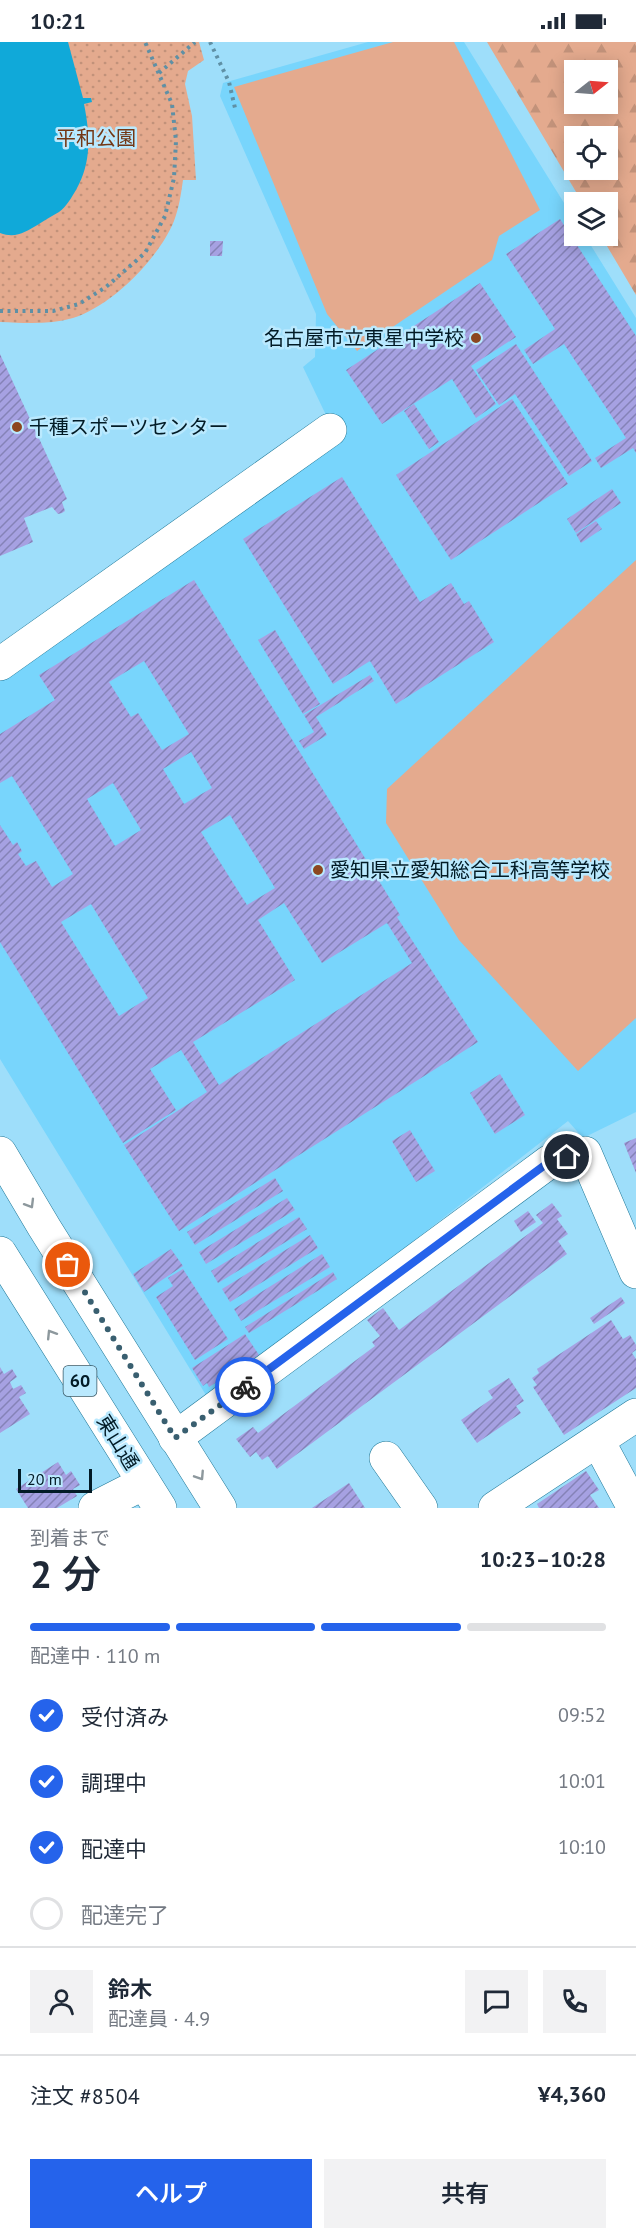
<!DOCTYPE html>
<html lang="ja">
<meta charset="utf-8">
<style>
body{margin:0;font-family:"PT Sans","Noto Sans JP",sans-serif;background:#f2f2f3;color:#1f2937;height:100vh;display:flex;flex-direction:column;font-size:22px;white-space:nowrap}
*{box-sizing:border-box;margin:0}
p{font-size:20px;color:#747a83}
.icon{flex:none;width:33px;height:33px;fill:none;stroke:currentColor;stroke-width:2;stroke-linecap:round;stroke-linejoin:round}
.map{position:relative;height:1466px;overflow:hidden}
.panel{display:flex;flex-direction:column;background:#fff;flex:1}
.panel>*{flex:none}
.needle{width:39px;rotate:73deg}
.tools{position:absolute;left:564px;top:18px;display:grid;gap:12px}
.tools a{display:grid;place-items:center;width:54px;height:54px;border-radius:0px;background:#fff;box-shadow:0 3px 15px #0003;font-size:30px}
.scale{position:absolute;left:18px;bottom:15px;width:74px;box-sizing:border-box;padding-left:6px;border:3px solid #021b26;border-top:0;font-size:16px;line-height:21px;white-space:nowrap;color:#021b26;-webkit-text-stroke:4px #bae9fe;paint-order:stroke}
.pin{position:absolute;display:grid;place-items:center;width:51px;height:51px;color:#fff;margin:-26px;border:3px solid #fff;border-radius:50%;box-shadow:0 2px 6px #0007}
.courier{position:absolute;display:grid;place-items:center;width:60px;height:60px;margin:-30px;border:4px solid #2563eb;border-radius:50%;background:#fff;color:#222;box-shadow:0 2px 8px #0007}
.overview em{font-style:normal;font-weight:600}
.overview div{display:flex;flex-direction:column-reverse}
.overview{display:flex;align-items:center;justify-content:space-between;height:102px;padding:0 30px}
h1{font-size:39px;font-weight:600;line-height:45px}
.bar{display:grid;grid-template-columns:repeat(4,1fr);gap:9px 6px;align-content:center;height:72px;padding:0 30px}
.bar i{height:8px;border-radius:4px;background:#e0e1e3}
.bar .selected{background:#2563eb}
.bar p{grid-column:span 4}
.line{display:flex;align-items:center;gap:15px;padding:0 30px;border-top:2px solid #e0e1e3}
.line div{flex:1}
.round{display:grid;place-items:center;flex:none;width:63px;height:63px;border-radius:0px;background:#f2f2f3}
ol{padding:0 30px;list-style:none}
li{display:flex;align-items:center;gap:18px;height:66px}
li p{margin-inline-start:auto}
li .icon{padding:6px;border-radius:50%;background:#2563eb;color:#fff;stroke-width:4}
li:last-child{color:#747a83}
li i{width:33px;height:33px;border:3px solid #e0e1e3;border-radius:50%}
.action{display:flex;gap:12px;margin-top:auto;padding:12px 30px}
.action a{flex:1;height:69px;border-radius:0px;background:#2563eb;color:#fff;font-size:24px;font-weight:600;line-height:69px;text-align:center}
.action a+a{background:#f2f2f3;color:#1f2937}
.status{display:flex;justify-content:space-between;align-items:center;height:42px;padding:0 30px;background:#fff;direction:ltr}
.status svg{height:16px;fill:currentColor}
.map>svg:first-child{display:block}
.built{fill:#78d5fc}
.grass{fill:url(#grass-dots)}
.forest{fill:url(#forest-firs);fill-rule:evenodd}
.pitch{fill:#e4aa8e}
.water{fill:#10a9d9}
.building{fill:url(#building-hatch);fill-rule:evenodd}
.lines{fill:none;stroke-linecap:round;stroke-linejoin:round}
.minor-casing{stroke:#1f7898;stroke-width:34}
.major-casing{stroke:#1f7898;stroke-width:34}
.path{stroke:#5f90a5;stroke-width:4;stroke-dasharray:3 4.5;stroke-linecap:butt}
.minor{stroke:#fff;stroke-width:33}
.major{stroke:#fff;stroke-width:33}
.oneway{stroke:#8d989d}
.done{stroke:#395f70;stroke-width:6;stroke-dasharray:0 10.8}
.route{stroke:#2563eb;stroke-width:8}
.poi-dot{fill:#8c471f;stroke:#bae9fe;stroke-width:2}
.labels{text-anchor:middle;stroke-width:5;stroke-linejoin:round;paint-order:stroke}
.shield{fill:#bae9fe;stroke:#395967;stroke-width:1.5}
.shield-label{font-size:18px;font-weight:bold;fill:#021b26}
.park-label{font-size:20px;fill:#733714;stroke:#bae9fe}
.poi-label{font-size:20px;fill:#021b26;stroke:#bae9fe;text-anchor:start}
.street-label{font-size:20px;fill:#021b26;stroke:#bae9fe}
</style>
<div class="status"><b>10:21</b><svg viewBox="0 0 49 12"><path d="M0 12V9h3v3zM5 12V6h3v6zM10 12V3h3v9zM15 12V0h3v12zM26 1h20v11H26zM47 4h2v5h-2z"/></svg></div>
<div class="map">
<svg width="636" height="1466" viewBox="0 0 636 1466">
<defs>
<pattern id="grass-dots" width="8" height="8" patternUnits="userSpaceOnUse" patternTransform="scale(1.5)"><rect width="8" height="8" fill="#e4aa8e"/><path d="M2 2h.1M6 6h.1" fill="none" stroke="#c2927a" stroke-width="1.8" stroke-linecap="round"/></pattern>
<pattern id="forest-firs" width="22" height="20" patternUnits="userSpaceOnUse" patternTransform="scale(1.5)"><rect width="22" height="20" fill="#e4aa8e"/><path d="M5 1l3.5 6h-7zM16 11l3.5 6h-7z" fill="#c2927a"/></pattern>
<pattern id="building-hatch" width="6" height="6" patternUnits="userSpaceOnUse" patternTransform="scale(1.5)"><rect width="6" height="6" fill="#a6a1e2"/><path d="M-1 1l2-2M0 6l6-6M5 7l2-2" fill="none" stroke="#8582b7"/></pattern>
</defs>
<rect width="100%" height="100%" fill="#9edefa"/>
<!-- built -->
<path class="built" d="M368,0H464L574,177V194H585L636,276V1070L583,1096L568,1079L209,1358L0,1017V639L176,514L336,394L303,325L315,315L316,272L220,54L223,41Z"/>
<!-- grass -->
<path class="grass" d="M0,0H199L204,18L188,29L185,42L192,74L196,138H183C181,152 179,166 174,179C159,216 112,264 73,276C49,283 25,281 0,280Z"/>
<!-- forest -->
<path class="forest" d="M487,0H636V253L601,194H608V160H582ZM574,28H608V62H574ZM574,94H608V128H574Z"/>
<!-- pitch -->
<g class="pitch">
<path d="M393,0H454L540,168L499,194L492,218L357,309L327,272L234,45Z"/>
<path d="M636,518V976L578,1029L459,898L386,781L387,747Z"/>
</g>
<!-- water -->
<path class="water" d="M0,0H68L83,56H91L92,60L84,62C90,92 92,120 76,148C71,156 67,164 59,170C52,174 45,178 39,182C25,190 16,197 0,191Z"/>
<!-- building -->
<g class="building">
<path d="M560,177L636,294V411L633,406L601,426L595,416L626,396L564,302L533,322L524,308L555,287L506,212Z"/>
<path d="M210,199H223L222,214H210Z"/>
<path d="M480,241L516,295L471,324L496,362L476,376L452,337L382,382L346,328Z"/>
<path d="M516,302L592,419L569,434L515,352L499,363L476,328Z"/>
<path d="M0,312L67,457L62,460L65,469L62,471L58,472L52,465L24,476L33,500L0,514Z"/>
<path d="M512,357L568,442L451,518L396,433Z"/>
<path d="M414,362L439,400L429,407L404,369Z"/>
<path d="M342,435L420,560L451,541L464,562L469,559L494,600L396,662L370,619L333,642L243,497Z"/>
<path d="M612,447L621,461L576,491L567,477Z"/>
<path d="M596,479L602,487L581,501L576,492Z"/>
<path d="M194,538L400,873L397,875L478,1000L179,1189L124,1103L207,1050L181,1008L150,1027L176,1068L123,1101L0,900V783L13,803L17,800L22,809L18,812L26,824L36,819L52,845L73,832L12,734L0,741V692L55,658L39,633ZM144,619L189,692L162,708L138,671L131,675L109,640ZM191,710L212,746L184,762L163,727ZM113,741L141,788L115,804L87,757ZM230,773L275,846L247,863L201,790ZM284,861L322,921L387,881L412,921L219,1043L193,1000L295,938L258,878ZM91,862L148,956L119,974L61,880Z"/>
<path d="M275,588L320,662L303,672L258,598Z"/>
<path d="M370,633L374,639L316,675L327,693L304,707L299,699L314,690L304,673Z"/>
<path d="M500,1032L525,1073L495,1092L470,1051Z"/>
<path d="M410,1088L435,1129L416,1140L392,1099Z"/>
<path d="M636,1096V1131L624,1101Z"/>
<path d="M275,1136L283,1149L195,1203L187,1190Z"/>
<path d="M287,1156L295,1168L206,1222L199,1210Z"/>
<path d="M552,1161L562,1174L557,1177L568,1192L558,1199L567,1212L277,1427L268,1414L262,1418L256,1410L250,1415L236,1397L253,1385L258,1391L375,1304L372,1300L380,1294L367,1278L383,1266L399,1288L543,1181L536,1173Z"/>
<path d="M528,1169L536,1180L521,1190L514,1179Z"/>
<path d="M299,1175L307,1187L218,1241L211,1229Z"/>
<path d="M310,1193L318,1206L230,1260L222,1247Z"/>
<path d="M171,1207L183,1224L144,1250L133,1232Z"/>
<path d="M322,1212L330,1225L241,1279L234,1267Z"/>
<path d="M183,1227L228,1297L195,1318L156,1255L173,1244L168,1236Z"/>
<path d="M333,1230L337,1237L249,1291L245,1285Z"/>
<path d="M621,1255L625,1261L594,1282L590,1276Z"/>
<path d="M611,1278L623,1297L630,1293L636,1303V1308L632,1311L636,1317V1346L564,1393L533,1345L537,1343L532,1336L539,1331L537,1327Z"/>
<path d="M245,1292L259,1313L209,1345L207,1341L203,1344L192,1326Z"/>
<path d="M0,1325L4,1332L12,1327L17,1335L10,1340L13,1347L21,1343L26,1351L19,1355L30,1372L0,1391Z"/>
<path d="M509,1336L524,1359L516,1364L521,1371L477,1401L461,1378L493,1356L488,1349Z"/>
<path d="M58,1420L66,1433L71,1429L80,1443L73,1447L77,1454L57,1466H28L16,1447Z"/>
<path d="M586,1429L599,1448L590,1453L599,1466H539L537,1462Z"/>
<path d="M349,1441L365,1466H312Z"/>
</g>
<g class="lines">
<defs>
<g id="minor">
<path d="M0,622L330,388"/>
<path d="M175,1396L549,1120L585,1111L636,1230"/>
<path d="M598,1399L634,1466"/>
<path d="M386,1416L421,1466"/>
<path d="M95,1466L144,1441"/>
<path d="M495,1466L636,1373"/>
</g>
<g id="major">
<path d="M0,1111L44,1185L220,1466"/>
<path d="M0,1211L160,1466"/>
</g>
</defs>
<!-- minor casing -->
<use href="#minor" class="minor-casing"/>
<!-- major casing -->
<use href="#major" class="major-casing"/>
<!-- path -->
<g class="path">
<path d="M210,0L229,40L235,66"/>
<path d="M159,31L195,0"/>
<path d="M0,269H53L79,262L106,245L145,211L165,174L174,136L176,99L172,62L145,0"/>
</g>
<!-- minor -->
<use href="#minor" class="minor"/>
<!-- major -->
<use href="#major" class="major"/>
</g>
<!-- one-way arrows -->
<defs><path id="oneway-chevron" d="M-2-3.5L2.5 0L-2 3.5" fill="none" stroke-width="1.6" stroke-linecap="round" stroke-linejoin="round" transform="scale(1.5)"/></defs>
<g class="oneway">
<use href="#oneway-chevron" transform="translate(30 1162) rotate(59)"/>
<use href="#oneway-chevron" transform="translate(51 1292) rotate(-122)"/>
<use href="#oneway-chevron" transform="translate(200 1434) rotate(57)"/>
</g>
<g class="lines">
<!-- done -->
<path class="done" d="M68,1223L175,1396L245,1345"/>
<!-- route -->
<path class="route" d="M245,1345L549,1120L567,1115"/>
</g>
<!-- markers -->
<g class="poi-dot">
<circle cx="476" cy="296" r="6"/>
<circle cx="17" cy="385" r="6"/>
<circle cx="318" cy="828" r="6"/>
</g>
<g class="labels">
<!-- shield labels -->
<rect class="shield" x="63.5" y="1324" width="33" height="30" rx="4.5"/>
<g class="shield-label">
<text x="80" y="1345">60</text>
</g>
<!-- park labels -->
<g class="park-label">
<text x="96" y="103">平和公園</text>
</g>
<!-- poi labels -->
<g class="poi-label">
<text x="464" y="303" text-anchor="end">名古屋市立東星中学校</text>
<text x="29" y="392">千種スポーツセンター</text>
<text x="330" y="835">愛知県立愛知総合工科高等学校</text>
</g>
<!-- street labels -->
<g class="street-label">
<text transform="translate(118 1400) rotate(58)" y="7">東山通</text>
</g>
</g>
</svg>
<div class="tools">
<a><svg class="needle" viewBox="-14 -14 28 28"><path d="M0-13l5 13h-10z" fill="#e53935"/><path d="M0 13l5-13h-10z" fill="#747a83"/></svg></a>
<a><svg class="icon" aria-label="locate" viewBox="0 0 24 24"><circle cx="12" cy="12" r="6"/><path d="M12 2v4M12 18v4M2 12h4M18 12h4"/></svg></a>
<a><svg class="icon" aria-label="layers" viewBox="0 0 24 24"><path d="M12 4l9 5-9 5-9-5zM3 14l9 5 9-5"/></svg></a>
</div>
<div class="scale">20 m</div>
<div class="pin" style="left:68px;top:1223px;background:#ea580c"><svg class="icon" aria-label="bag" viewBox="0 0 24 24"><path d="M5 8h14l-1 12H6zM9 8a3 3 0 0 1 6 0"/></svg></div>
<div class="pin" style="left:567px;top:1115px;background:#1f2937"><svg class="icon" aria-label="home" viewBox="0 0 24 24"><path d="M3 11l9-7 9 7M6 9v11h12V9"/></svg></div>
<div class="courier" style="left:245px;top:1345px"><svg class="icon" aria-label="bike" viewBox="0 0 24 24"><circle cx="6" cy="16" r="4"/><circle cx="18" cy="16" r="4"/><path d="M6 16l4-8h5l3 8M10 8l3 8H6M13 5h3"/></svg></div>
</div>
<section class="panel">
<div class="overview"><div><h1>2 分</h1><p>到着まで</p></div><em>10:23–10:28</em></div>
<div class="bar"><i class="selected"></i><i class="selected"></i><i class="selected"></i><i></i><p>配達中 · 110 m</p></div>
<ol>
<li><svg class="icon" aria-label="check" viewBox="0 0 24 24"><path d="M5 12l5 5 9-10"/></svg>受付済み<p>09:52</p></li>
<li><svg class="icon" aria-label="check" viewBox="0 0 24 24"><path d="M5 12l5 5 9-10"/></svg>調理中<p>10:01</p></li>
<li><svg class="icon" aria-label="check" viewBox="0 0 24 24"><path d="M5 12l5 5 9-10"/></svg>配達中<p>10:10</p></li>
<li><i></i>配達完了</li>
</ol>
<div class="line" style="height:108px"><a class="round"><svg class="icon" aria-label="person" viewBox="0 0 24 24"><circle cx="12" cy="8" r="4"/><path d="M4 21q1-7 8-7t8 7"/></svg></a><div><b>鈴木</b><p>配達員 · 4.9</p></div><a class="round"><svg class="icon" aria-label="chat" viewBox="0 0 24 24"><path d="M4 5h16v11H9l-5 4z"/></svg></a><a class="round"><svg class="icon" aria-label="phone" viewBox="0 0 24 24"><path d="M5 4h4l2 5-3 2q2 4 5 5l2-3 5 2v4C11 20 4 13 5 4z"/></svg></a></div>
<div class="line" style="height:78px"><div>注文 #8504</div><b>¥4,360</b></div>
<div class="action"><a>ヘルプ</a><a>共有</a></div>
</section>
